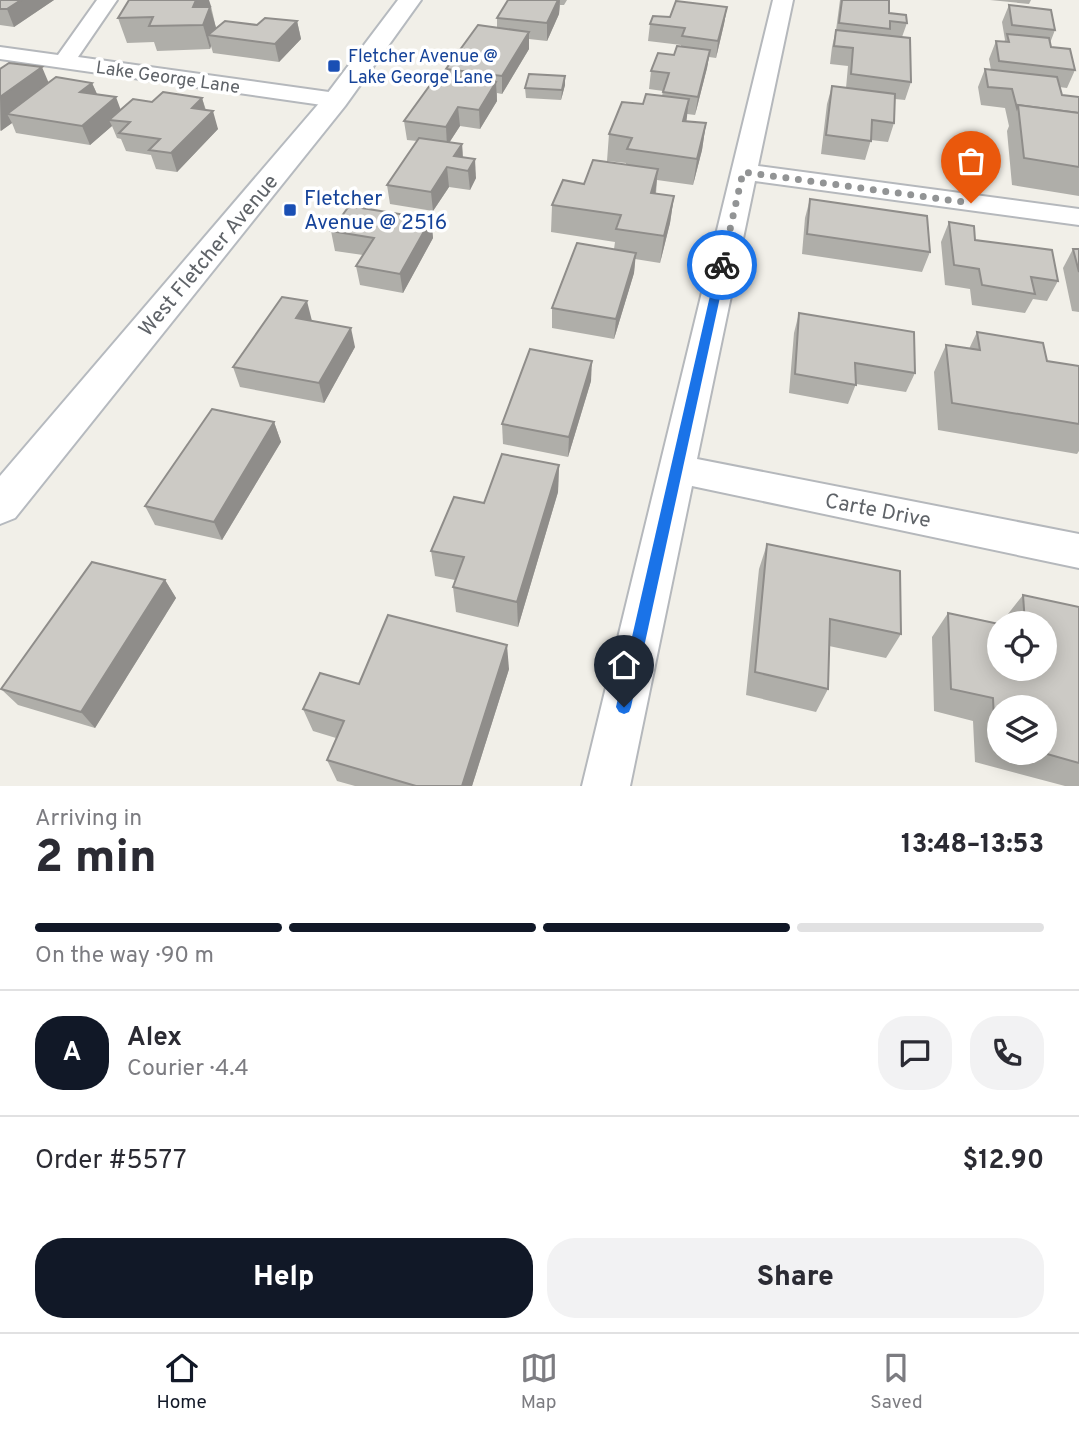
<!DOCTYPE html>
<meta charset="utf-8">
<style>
body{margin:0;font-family:Overpass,sans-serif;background:#f2f2f3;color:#2b2b33;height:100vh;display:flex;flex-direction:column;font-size:26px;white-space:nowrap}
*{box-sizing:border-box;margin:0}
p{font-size:23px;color:#7c7c81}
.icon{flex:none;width:38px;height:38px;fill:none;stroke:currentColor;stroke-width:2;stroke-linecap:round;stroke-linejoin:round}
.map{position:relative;height:786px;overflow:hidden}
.details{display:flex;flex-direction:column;background:#fff;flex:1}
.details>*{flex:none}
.fabs{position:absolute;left:987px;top:611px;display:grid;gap:14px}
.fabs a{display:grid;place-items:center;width:70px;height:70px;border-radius:50%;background:#fff;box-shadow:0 4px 18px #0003;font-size:35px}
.pin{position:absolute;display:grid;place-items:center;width:60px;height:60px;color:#fff;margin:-72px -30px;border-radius:50% 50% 50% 0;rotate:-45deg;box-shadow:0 0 7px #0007}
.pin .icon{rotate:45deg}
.courier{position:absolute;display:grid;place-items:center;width:70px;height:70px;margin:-35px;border:5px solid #1a73e8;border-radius:50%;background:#fff;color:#222;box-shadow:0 2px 9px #0007}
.overview em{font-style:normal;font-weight:800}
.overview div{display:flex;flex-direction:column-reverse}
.overview{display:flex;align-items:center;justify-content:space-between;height:119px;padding:0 35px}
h1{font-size:46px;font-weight:800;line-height:52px}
.bar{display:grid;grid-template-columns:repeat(4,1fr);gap:10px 7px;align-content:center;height:84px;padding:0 35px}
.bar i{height:9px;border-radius:5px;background:#e1e1e2}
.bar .current{background:#111827}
.bar p{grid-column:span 4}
.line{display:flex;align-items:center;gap:18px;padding:0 35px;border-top:2px solid #e1e1e2}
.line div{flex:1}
.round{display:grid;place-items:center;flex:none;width:74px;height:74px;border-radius:28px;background:#f2f2f3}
.cta{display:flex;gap:14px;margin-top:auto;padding:14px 35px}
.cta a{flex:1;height:80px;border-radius:28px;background:#111827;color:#fff;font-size:28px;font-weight:800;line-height:80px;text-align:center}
.cta a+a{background:#f2f2f3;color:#2b2b33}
.tabs{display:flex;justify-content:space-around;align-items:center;height:98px;border-top:2px solid #e1e1e2;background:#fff;font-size:19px;color:#7c7c81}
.tabs a{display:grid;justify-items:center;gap:4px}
.tabs .current{color:#111827}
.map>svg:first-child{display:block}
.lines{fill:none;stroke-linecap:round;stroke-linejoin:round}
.street-casing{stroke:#b5b8bc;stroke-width:4}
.secondary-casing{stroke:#b6babf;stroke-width:4}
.street{fill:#fff;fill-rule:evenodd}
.secondary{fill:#fff;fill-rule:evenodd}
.wall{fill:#afaea9;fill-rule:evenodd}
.shaded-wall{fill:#8f8d8a}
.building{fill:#cccac5;stroke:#8f8d8a;stroke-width:2}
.route{fill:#1a73e8}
.done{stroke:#929495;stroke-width:7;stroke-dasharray:0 12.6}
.transit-dot{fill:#1a4fb4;stroke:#fff;stroke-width:2.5}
.labels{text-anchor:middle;stroke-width:7;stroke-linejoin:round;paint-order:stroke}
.far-transit-label{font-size:18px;fill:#164399;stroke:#fff;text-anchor:start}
.far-street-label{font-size:18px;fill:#5f6368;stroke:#fff}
.transit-label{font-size:21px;fill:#164399;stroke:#fff;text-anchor:start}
.street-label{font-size:21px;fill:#5f6368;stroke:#fff}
</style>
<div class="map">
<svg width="1079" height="786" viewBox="0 0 1079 786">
<rect width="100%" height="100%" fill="#f1efe8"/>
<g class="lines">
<defs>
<g id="street">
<path d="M97,0H117L78,57L336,93L344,95L347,100L344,105L336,107L0,59V47L58,55Z"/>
<path d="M773,0H793L758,166L1079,209V225L755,181L697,459L1079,534V568L692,486L630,786H582Z"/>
</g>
<path id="secondary" d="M398,0H421L345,106L15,518L0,524V476L327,94Z"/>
</defs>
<!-- street casing -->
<use href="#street" class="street-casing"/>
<!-- secondary casing -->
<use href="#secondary" class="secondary-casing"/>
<!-- street -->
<use href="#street" class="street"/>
<!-- secondary -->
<use href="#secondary" class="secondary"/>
</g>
<!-- wall -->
<g class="wall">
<path d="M0,0H54L14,27L0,25Z"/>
<path d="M508,0H567L564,5H560L559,14L547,41L529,39V49L502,94L497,93V101L480,129L460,126L449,143L462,144L463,157L476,178L470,190L449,187L433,211L390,204L387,185L417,141L407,140L404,121L447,76L446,69L497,28V18Z"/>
<path d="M840,0H889V13L907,23L902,37L911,82L905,100L895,99L894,123L888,142L871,140L865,160L821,154L827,104L832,86L846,88L848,66L830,64L832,47L836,30Z"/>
<path d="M990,0H1031L1029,4Z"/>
<path d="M1009,5L1055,30L1050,43L1051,47L1075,70L1067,88L1059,87L1062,95L1079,97V196L1012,185L1007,131L1009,126L1005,108L981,105L978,87L985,69L991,70L989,59L996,41L1004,42L1005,40L1002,22Z"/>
<path d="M211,6L216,28L297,21L301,39L279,62L213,53L211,46L210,49L157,51L154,42L127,43L118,18Z"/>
<path d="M727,7L724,24L716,58L709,57L707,68L695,115L687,114L686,121L706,123L702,150L693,185L657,180L656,194L674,196L670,223L660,263L635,259L634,273L614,339L552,328V308L614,249L615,242L551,232L552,205L584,184L626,165V163L607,161L609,134L643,104L662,96L663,91L649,89L651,71L674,55L681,46V45L648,41L650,24L670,17Z"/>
<path d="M0,69L49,83H92L97,94L121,110L152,102L202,98L206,110L218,129L177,172L156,169L151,155L126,151L121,139L117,138L112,126L90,145L16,133L12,123L0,131Z"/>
<path d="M565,85L561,100L526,98L525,88Z"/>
<path d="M810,199L930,252L922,272L802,254L805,218Z"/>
<path d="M431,219L433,238L403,293L360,285L356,266L363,255L335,251L331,231Z"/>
<path d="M949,222L975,240L1058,281L1047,301L1033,299L1025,313L972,305L970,289L945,285L941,242Z"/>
<path d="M1073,249H1079V312L1072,311L1063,268Z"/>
<path d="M799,313L915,373L906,392L856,384L848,404L789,393L794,333Z"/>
<path d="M977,332L1047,361L1079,366V451L1077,454L938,430L934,372L946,345L969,349Z"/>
<path d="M355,347L324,403L240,387L233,367Z"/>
<path d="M591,381L568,457L503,444L502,424Z"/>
<path d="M274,422L281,442L222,540L155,525L145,506Z"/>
<path d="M559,465L558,492L518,627L456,612L453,587L455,580L435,576L431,551Z"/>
<path d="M767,544L901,634L886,658L829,646L828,689L816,712L746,695L759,569Z"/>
<path d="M165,580L176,598L95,728L18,705L1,689Z"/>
<path d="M1023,595L1079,607V786H1065L975,762L973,721L934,711L932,637L948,613L999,668L1045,623H1004V619ZM999,707L1045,752H999Z"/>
<path d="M509,669L472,786H355L337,781L327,760L336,738L313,731L303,709L359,684Z"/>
</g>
<!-- shaded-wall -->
<g class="shaded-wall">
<path d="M21,0H54L14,27L7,9Z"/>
<path d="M196,0H209L211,6L203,25L193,7Z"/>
<path d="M558,0H560L559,14L547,41V23Z"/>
<path d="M210,7L217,31L208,35L211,46L210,49L203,25Z"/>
<path d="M727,7L724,24L716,58L718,41Z"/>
<path d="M297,21L301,39L279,62L275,44Z"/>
<path d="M529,32V49L502,94V76Z"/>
<path d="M710,50L707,68L695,115L698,97Z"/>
<path d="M42,67L53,93L7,114L12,123L1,131L0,97Z"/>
<path d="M565,76V85L561,100L562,90Z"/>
<path d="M496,82L497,101L480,129L479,110Z"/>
<path d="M92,83L100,101L80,92Z"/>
<path d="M116,97L123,116L109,120L112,126L90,145L82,126Z"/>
<path d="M202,98L207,116L213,111L218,129L177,172L171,153L192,108Z"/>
<path d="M689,99L686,125L683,121Z"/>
<path d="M458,107L460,126L447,146L446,127Z"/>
<path d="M706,123L702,150L693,185L697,159Z"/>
<path d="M462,144L463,163L454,156Z"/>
<path d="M475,159L476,178L470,190L468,171Z"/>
<path d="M447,167L449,187L433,211L431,192Z"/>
<path d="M658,169L655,196L651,193Z"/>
<path d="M674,196L670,223L660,263L664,236Z"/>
<path d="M431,219L433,238L403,293L400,274Z"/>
<path d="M636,253L634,273L614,339L616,319Z"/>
<path d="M307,301L312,321L296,318Z"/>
<path d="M351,328L355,347L324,403L319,383Z"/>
<path d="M592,361L591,381L568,457L569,437Z"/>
<path d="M274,422L281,442L222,540L214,522Z"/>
<path d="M559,465L558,492L518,627L517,602Z"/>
<path d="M165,580L176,598L95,728L81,712Z"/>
<path d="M507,645L509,669L472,786H462Z"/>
</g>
<!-- building -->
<g class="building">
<path d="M0,0H21L7,9H0Z"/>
<path d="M129,0H196L193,7H210L203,25L149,26L153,17L118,18Z"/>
<path d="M508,0H558L547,23L497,18Z"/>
<path d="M842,0H889V13L906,15L907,23L890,21V29L839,23Z"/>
<path d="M676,1L727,7L718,41L682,36L685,28L650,24L653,16L670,17Z"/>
<path d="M1009,5L1051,10L1055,30L1012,25Z"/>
<path d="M265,18L297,21L275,44L208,35L225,21L257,25Z"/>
<path d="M478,25L529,32L502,76L446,69Z"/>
<path d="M836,30L910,38L911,82L851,74L853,48L834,46Z"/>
<path d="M1007,34L1049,38L1051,47L1070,49L1075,70L999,61L996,41L1009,42Z"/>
<path d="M677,46L710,50L698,97L663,92L669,73L651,71L658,53L674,55Z"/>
<path d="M9,63L42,67L0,97V69Z"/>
<path d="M985,69L1057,77L1062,95L1079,97V113L1018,105L1017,108L1012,89L988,87Z"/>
<path d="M438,74L496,82L479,110L458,107L446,127L404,121Z"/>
<path d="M529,74L565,76L562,90L525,88Z"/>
<path d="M56,77L92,83L80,92L116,97L82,126L7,114Z"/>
<path d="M832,86L895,94L894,123L872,120L871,141L826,135Z"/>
<path d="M163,92L202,98L192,108L213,111L171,153L149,150L160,139L119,133L130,122L109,120L133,99L152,102Z"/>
<path d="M646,94L689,99L683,121L706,123L697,159L627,149L632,138L609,134L622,102L643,104Z"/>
<path d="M1018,105L1079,113V167L1024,158Z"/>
<path d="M419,138L462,144L454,156L475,159L468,171L447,167L431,192L387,185Z"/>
<path d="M593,160L658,169L651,193L674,196L664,236L616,229L621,215L552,205L563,180L584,184Z"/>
<path d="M810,199L927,216L930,252L807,234Z"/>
<path d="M349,206L431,219L400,274L356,266L374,238L331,231Z"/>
<path d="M949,222L974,226L975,240L1052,250L1058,281L1031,277L1035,294L982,285L979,269L954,265Z"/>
<path d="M577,243L636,253L616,319L552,308Z"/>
<path d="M1073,249H1079V272Z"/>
<path d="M282,297L307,301L296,318L351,328L319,383L233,367Z"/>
<path d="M799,313L914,332L915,373L855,363L856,385L795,374Z"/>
<path d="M977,332L1043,343L1047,361L1079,366V424L952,403L946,345L980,350Z"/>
<path d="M530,349L592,361L569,437L502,424Z"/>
<path d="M212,409L274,422L214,522L145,506Z"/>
<path d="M502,454L559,465L517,602L453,587L464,557L431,551L454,497L484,503Z"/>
<path d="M767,544L900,571L901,634L830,619L828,689L755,672Z"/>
<path d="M92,562L165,580L81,712L1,689Z"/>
<path d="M1023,595L1079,607V763L1040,752H1045V707H999V742L995,741L993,698L951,689L948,613L999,624V668H1045V623H1025Z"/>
<path d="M388,615L507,645L462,786H416L327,760L344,721L303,709L320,673L359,684Z"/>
</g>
<!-- route -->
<path class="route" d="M722,262L727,265L631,707L629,712L624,714L619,712L616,707L717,265Z"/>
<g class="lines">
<!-- done -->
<path class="done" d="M722,265L743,172L971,203"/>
</g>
<!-- markers -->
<g class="transit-dot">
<rect x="327" y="59" width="14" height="14" rx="3.5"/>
<rect x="283" y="203" width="14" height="14" rx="3.5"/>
</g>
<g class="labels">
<!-- far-transit labels -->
<g class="far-transit-label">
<text x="348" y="62">Fletcher Avenue @<tspan x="348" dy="21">Lake George Lane</tspan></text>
</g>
<!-- far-street labels -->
<g class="far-street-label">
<text transform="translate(168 77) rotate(8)" y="6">Lake George Lane</text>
</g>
<!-- transit labels -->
<g class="transit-label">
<text x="304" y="205">Fletcher<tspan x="304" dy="24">Avenue @ 2516</tspan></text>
</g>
<!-- street labels -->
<g class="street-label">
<text transform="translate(208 255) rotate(-50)" y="7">West Fletcher Avenue</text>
<text transform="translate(878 510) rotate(11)" y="7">Carte Drive</text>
</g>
</g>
</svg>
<div class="fabs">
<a><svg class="icon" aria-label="locate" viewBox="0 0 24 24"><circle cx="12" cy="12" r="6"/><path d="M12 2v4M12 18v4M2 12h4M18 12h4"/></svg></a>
<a><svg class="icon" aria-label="layers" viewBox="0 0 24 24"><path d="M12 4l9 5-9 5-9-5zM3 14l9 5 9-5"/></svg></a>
</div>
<div class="pin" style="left:971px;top:203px;background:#ea580c"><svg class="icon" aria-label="bag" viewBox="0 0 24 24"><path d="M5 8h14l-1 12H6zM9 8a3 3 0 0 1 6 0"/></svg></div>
<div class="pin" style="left:624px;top:707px;background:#1f2937"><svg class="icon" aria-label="home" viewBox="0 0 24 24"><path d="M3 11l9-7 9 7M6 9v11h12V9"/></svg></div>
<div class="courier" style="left:722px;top:265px"><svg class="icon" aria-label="bike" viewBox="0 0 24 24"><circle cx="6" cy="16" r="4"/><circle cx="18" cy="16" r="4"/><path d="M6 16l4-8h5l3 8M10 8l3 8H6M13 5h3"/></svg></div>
</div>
<section class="details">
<div class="overview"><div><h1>2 min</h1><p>Arriving in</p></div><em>13:48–13:53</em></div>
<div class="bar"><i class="current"></i><i class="current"></i><i class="current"></i><i></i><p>On the way · 90 m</p></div>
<div class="line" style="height:126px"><b class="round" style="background:#111827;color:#fff">A</b><div><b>Alex</b><p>Courier · 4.4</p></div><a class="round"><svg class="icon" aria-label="chat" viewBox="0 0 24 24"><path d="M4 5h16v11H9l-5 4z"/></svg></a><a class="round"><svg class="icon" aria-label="phone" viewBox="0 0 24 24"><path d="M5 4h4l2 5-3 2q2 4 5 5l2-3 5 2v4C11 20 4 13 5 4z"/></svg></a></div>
<div class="line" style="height:91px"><div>Order #5577</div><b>$12.90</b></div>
<div class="cta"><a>Help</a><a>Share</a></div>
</section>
<nav class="tabs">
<a class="current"><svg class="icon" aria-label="home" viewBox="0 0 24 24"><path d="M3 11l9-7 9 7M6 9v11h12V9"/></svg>Home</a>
<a><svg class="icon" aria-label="map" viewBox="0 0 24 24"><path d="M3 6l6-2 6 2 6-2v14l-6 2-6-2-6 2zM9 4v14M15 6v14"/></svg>Map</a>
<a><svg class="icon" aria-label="saved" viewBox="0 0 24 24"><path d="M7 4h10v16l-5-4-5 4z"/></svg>Saved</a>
</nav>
